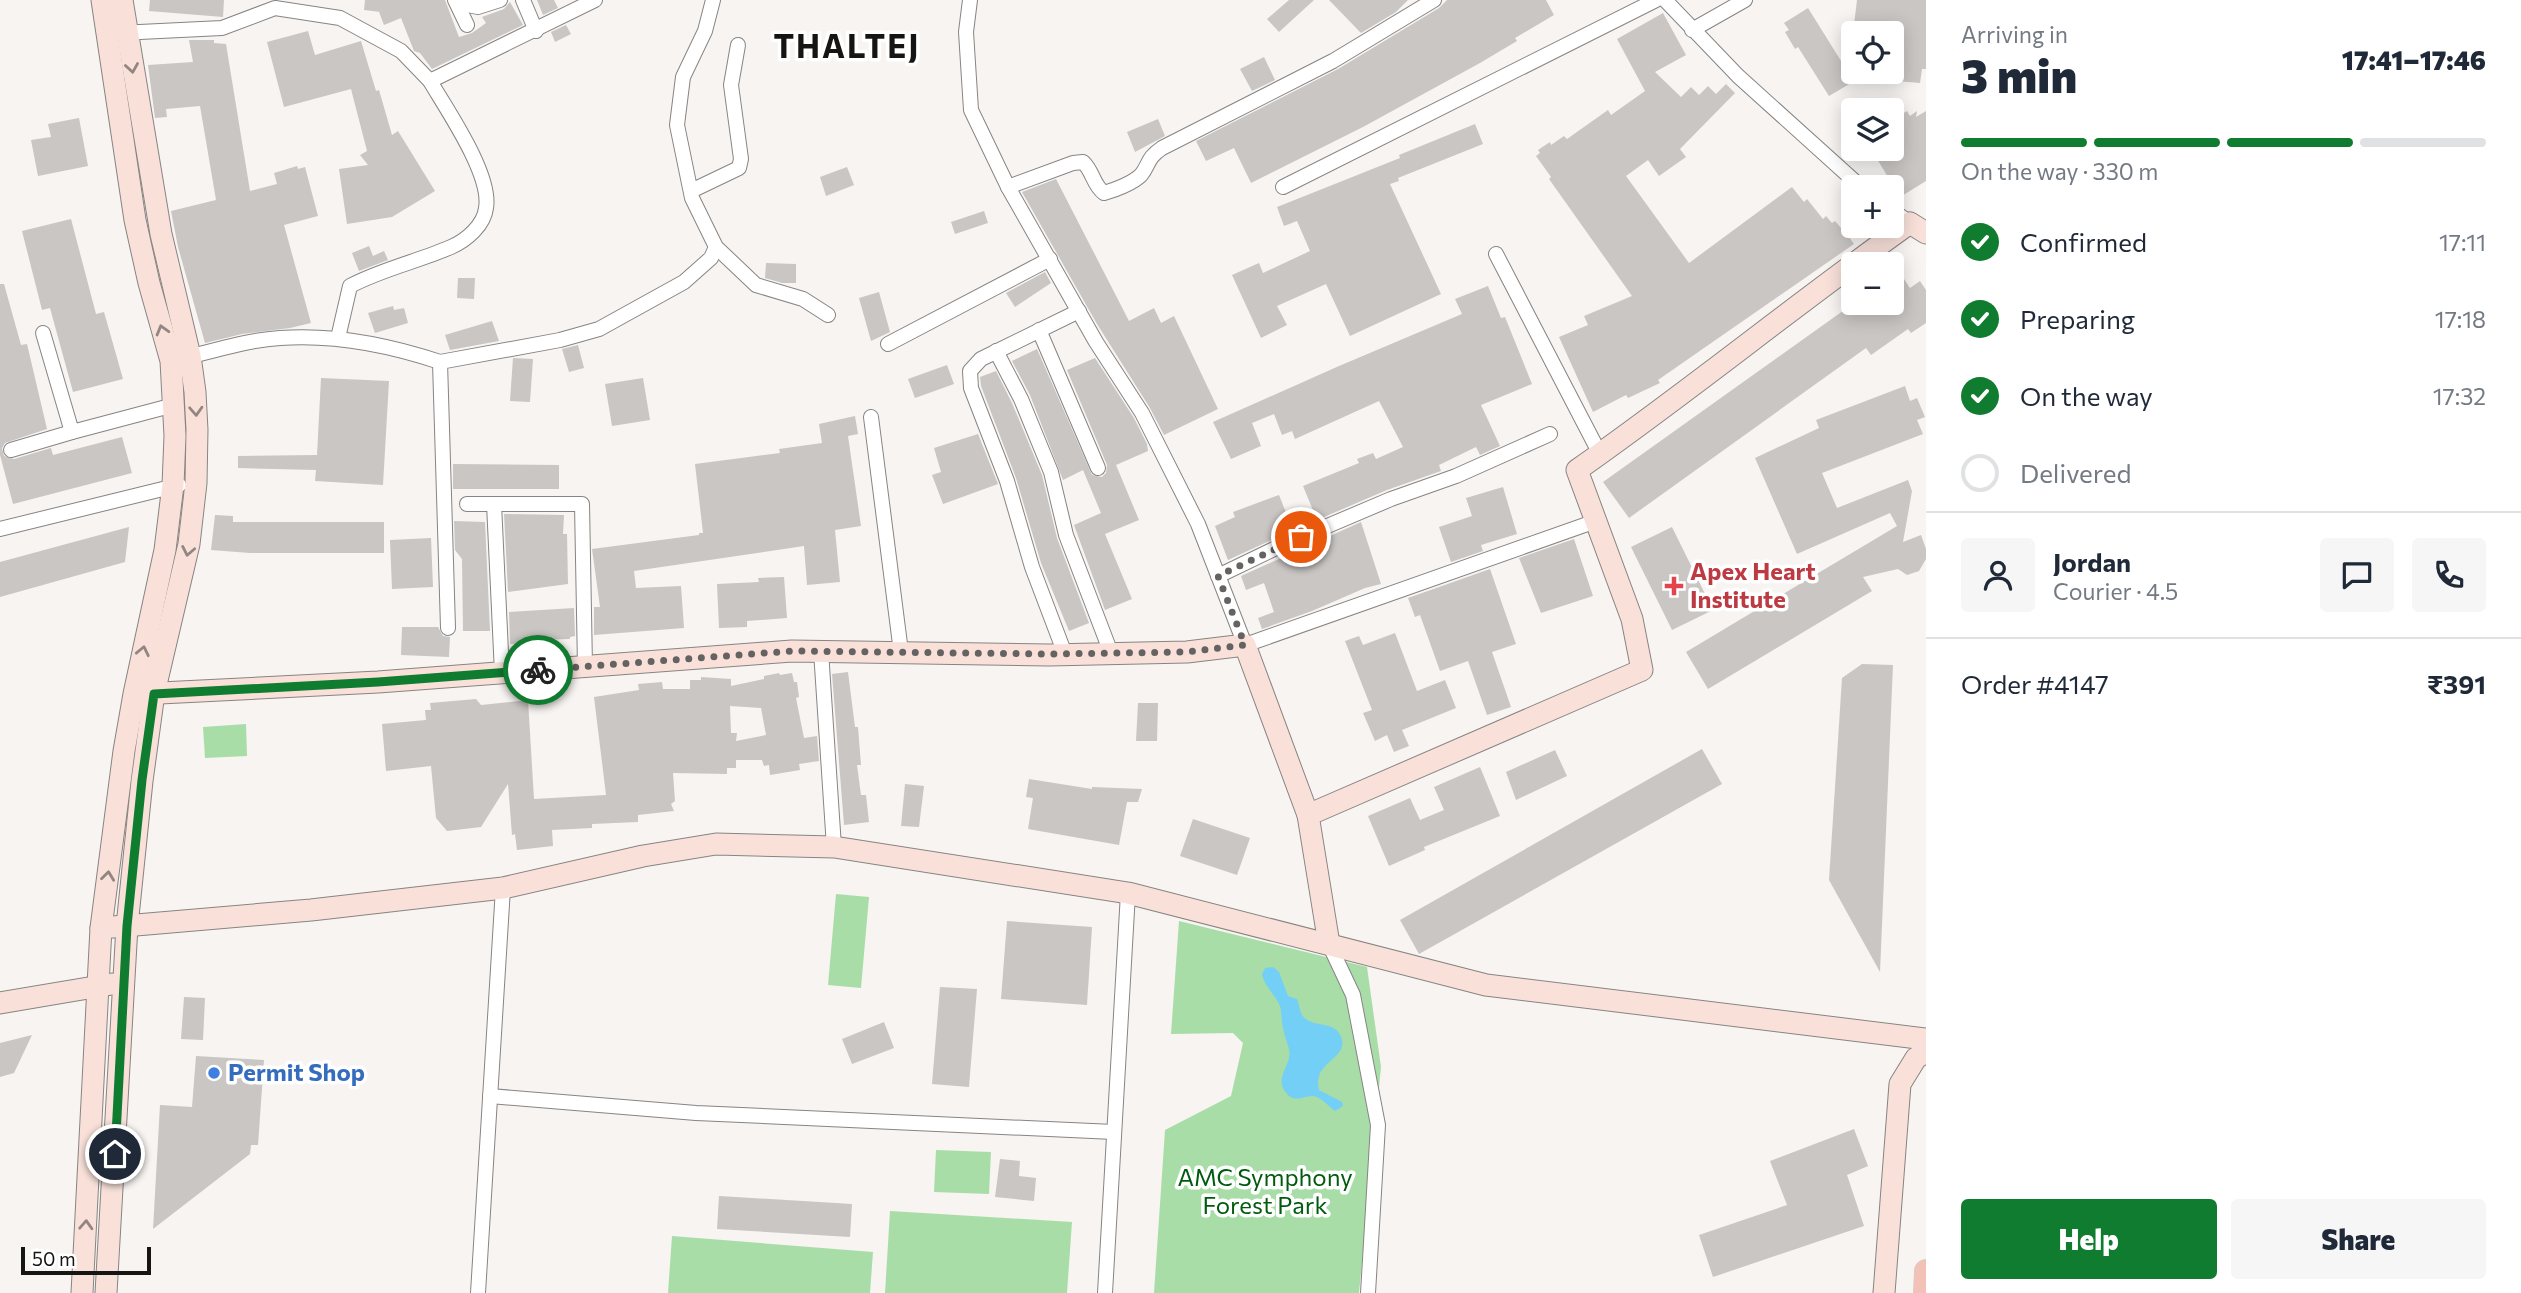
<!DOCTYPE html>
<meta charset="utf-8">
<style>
body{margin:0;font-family:Commissioner,sans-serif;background:#f6f6f7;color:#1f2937;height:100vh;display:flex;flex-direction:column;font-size:26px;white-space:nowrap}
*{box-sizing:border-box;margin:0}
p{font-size:23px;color:#747a83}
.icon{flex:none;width:38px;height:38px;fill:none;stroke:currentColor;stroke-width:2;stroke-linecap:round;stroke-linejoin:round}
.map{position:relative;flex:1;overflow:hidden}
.side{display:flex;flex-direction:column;background:#fff;width:595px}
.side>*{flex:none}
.buttons{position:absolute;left:1841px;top:21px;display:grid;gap:14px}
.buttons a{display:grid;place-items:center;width:63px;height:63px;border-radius:7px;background:#fff;box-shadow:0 4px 18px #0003;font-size:35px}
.scale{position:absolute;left:21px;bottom:18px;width:130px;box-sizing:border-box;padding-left:7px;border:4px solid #161514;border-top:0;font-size:19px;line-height:24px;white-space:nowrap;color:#161514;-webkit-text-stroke:5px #fff;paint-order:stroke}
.pin{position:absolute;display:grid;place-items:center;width:60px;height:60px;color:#fff;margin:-30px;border:4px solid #fff;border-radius:50%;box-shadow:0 2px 7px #0007}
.courier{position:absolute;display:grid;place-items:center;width:70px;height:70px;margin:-35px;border:5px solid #0f7c30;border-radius:50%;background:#fff;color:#222;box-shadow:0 2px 9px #0007}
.head em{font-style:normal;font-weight:800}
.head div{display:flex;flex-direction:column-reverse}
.head{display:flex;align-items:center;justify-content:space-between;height:119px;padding:0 35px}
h1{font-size:46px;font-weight:800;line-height:52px}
.bar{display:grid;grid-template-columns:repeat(4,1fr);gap:10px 7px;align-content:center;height:84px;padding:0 35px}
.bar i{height:9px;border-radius:5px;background:#e0e1e3}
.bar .active{background:#0f7c30}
.bar p{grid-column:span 4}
.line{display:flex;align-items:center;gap:18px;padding:0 35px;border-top:2px solid #e0e1e3}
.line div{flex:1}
.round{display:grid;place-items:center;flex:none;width:74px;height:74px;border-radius:7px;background:#f6f6f7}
ol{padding:0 35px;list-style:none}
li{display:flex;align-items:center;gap:21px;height:77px}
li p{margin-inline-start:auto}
li .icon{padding:7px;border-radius:50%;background:#0f7c30;color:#fff;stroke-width:4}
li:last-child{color:#747a83}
li i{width:38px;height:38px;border:4px solid #e0e1e3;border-radius:50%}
.action{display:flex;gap:14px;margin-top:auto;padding:14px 35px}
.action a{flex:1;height:80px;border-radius:7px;background:#0f7c30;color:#fff;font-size:28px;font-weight:800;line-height:80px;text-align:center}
.action a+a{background:#f6f6f7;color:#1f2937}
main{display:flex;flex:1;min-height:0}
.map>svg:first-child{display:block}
.green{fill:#a9dda8}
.water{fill:#73cff5}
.building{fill:#c9c6c4;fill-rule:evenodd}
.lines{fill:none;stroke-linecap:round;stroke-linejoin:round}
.street-casing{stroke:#878482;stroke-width:16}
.secondary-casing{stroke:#878482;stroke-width:23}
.primary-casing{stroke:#d0d0d0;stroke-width:24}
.street{stroke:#fff;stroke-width:14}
.secondary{stroke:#f9e1da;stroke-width:21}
.primary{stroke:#f2c2b6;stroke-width:23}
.oneway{stroke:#938581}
.done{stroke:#656362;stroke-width:7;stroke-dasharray:0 12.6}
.route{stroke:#0f7c30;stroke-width:9}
.health-dot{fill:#e0444e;stroke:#fff;stroke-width:2.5}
.shop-dot{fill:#3f7fe0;stroke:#fff;stroke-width:2.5}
.labels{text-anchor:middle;stroke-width:7;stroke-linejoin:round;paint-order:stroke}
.health-label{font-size:24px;font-weight:bold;fill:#be3a42;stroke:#fff;text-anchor:start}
.shop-label{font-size:24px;font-weight:bold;fill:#366cbe;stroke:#fff;text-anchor:start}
.park-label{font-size:24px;fill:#005b0e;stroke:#fff}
.district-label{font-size:32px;font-weight:bold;letter-spacing:2px;fill:#161514;stroke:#fff}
</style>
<main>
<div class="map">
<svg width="1926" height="1293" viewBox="0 0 1926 1293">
<rect width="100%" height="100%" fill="#f7f4f2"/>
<!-- green -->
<g class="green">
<path d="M246,724L247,756L205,758L203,727Z"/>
<path d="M836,894L869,897L861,988L828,985Z"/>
<path d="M1179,921L1367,967L1381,1067L1359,1293H1154L1165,1130L1231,1096L1243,1043L1233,1033L1171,1034Z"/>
<path d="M936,1150L991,1152L989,1194L934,1192Z"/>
<path d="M890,1211L1072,1222L1067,1293H885Z"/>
<path d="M672,1236L873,1252L870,1293H668Z"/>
</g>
<!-- water -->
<path class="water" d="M1273,967L1279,972L1288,996L1297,999C1299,1004 1300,1011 1302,1015C1312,1030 1337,1018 1342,1040C1346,1060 1312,1062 1319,1090L1342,1102L1343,1106L1335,1111C1328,1106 1321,1097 1313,1096C1303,1096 1295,1103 1287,1094C1272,1078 1293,1065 1289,1049C1287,1042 1284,1035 1283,1028C1281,1021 1282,1013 1280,1006C1275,994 1264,986 1262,974L1265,968Z"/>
<!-- building -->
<g class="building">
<path d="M150,0H224L223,17L149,11Z"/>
<path d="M365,0H445L459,37L472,33L486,23L482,17L504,9L510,2L523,25L432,69L420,53L414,51L401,18L384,25L379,12H381L364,10Z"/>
<path d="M537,0H554L558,8L543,15Z"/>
<path d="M1289,0H1314L1279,32L1267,19Z"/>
<path d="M1329,0H1408L1396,12L1361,33Z"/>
<path d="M1447,0H1546L1554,15L1515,38L1517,41L1480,63L1363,127L1251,183L1234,148L1206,161L1196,141L1338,69L1439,8Z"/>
<path d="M1857,0H1926V69H1922L1920,83L1896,81L1897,75H1892V33H1853Z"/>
<path d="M1808,8L1851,77V83L1829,96L1798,47L1795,49L1785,32L1789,30L1784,23Z"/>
<path d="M1663,13L1686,55L1655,72L1681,97L1691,87L1699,95L1708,86L1716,94L1726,84L1735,93L1680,149L1686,157L1659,176L1648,160L1626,176L1689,263L1792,187L1804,202L1807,199L1823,219L1826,216L1832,223L1835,221L1841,228L1842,227L1854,244L1658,380L1660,383L1628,398L1626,395L1593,412L1559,337L1588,325L1584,316L1632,296L1549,179L1551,177L1536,156L1540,153L1538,150L1550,142L1551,145L1564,136L1567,139L1608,110L1611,115L1645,91L1617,39Z"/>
<path d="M566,25L571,34L555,42L551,32Z"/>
<path d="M308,31L315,55L361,41L376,91L379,90L392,135L398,131L435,191L392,217L347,224L339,169L368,165L360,155L367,151L351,89L284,107L267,42Z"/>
<path d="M189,40H214V43L226,44L250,191L277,184L274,173L297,166L298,169L305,167L318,216L284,225L311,323L290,328L242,334L205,343L178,247L171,211L216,200L200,106L166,109L167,117L155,118L148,65L193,62Z"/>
<path d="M1264,57L1275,80L1252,91L1240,69Z"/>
<path d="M1907,111L1910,116L1917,111L1916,117L1926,111V181L1900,197L1871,149H1892V120Z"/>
<path d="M79,118L88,166L38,176L31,140L51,137L48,124Z"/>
<path d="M1158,119L1165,136L1135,152L1127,132Z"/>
<path d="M1475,124L1483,144L1398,178L1399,181L1390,184L1441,294L1350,336L1326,284L1277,306L1287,325L1261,338L1232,275L1259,263L1263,273L1310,251L1297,221L1284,226L1277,207L1400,158L1399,155Z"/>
<path d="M847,167L854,185L826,196L820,177Z"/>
<path d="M1056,179L1129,321L1154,308L1161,323L1174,316L1218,409L1164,435L1150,408L1097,324L1022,192Z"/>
<path d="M984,211L988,223L955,234L951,222Z"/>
<path d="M71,219L96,314L104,312L123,379L73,392L50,308L42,310L22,231Z"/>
<path d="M369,246L373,256L384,251L388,260L359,271L352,253Z"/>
<path d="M766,263L796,264V283H782L765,278Z"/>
<path d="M1045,272L1051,283L1015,307L1006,293Z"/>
<path d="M1902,276L1910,288L1920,281L1926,290V323L1911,333L1908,329L1871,355L1866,348L1629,518L1603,482L1854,303H1892V283Z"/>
<path d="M458,278H475L474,299L457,298Z"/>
<path d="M0,284H4L21,345L27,344L47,429L5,443L2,448L4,456L14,459L51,448L53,455L122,437L132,473L13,504L0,455Z"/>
<path d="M1488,286L1501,318L1505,317L1532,384L1481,405L1500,446L1480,455L1476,447L1439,465L1441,471L1387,490L1317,520L1303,486L1359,463L1357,459L1373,453L1376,459L1403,447L1379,401L1295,439L1292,431L1282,435L1274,414L1252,423L1261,446L1231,459L1213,422L1339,366L1462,314L1455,299Z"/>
<path d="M879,292L890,332L871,341L859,298Z"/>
<path d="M393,306L394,310L404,308L408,323L375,333L368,313Z"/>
<path d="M492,321L499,341L450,350L445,335Z"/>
<path d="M578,345L584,368L569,372L562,349Z"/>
<path d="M1037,349L1092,475L1102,477L1106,473L1107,465L1067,370L1095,358L1134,418L1147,444L1148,451L1116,465L1139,520L1105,534L1132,599L1105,610L1074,525L1101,513L1083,470L1063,480L1030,395L1012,361Z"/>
<path d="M513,358L533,359L530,402L510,401Z"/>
<path d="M947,365L954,384L915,398L908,379Z"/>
<path d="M996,371L1012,403L1042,475L1057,538L1089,623L1069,631L1041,563L1016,478L981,386L980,377Z"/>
<path d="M321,378L389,381L383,485L315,481L316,470L238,468V456L317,455Z"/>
<path d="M643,378L650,420L612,426L605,384Z"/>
<path d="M1905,386L1910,401L1917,398L1925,417L1917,420L1923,434L1822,473L1837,508L1908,480L1912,491L1903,542L1921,535L1926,549V559L1919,571L1907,575L1898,569L1863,577L1872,591L1708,689L1686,652L1897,526L1890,513L1797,554L1755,458L1819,428L1816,420Z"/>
<path d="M855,416L858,434L848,436L861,526L835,530L840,582L807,585L804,546L634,571L636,588L681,586L684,628L594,635V607H600L592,549L699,535V533H703L695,464L780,453L779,449L822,443L819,424Z"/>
<path d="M978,434L998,484L943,504L932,475L941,472L934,448Z"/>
<path d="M453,464L559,465V489H453Z"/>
<path d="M1503,487L1517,534L1481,545L1483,551L1451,562L1439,527L1472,516L1466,498Z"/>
<path d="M1279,495L1293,530L1228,560L1215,526L1235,517L1233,512Z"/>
<path d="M504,514L564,515L563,534H567L568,584L508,592Z"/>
<path d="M215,515L233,516V522H384V553H250L211,550Z"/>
<path d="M454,521L485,522L490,631H463L462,559L455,550Z"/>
<path d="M1361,522L1381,584L1365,588L1312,611L1262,629L1258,618L1274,612L1264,583L1246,590L1241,576Z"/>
<path d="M129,527L125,562L0,597V562Z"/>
<path d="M1672,527L1713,610L1672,630L1631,547Z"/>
<path d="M431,538L433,587L392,589L390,540Z"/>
<path d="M1574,539L1593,596L1541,613L1519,558Z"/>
<path d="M1490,569L1516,644L1492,652L1511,707L1487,715L1468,661L1440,671L1420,615L1415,617L1408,598Z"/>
<path d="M784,577L787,618L747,621V627L719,628L717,584L759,582L758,578Z"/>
<path d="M574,608L575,636L570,637V639L533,640V643L510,644L509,612Z"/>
<path d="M402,627H438L443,636L450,637L449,657L401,655Z"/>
<path d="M1395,633L1417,691L1445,680L1456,708L1402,730L1409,746L1394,752L1387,735L1375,741L1363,713L1372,710L1345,641L1359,636L1363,645Z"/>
<path d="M1862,664L1893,665L1880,972L1829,880L1842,678Z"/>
<path d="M848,672L855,727H858L861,765H857L861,795H866L869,822L844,825L832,674Z"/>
<path d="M779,673L780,675L792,673L794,682H797L799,697L796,698L804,738L817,736L819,761L799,764L800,770L770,775L769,765L764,766L762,760H736V768H727V774L673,773L675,801L671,804L674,811L638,815V822L592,824V828L552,830L553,846L517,850L515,834L512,835L508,784L481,827L447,831L436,818L431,766L386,771L382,724L426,720L425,710H431L430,703L476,699L481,705L528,700L534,799L606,795L594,697L639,690L638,684L662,682L663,689H690V680H701V677L731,679V686L764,679V676ZM730,706L761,708L766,735L736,741L737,733H731Z"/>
<path d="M1138,703H1158L1157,741H1136Z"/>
<path d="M1702,749L1722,784L1419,954L1400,920Z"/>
<path d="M1555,750L1567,776L1516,800L1506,772Z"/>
<path d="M1480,767L1500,816L1424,847L1425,850L1389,866L1368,816L1410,798L1420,820L1444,810L1434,787Z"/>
<path d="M1029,779L1092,789V787L1142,789L1138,802H1127L1119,845L1028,829L1033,798L1026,797Z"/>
<path d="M905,784L924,786L919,827L901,826Z"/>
<path d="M1193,819L1250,838L1237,875L1180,856Z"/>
<path d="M1007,921L1092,927L1087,1005L1001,999Z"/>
<path d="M940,987L977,989L969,1087L932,1084Z"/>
<path d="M184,997L205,998L203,1040L181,1039Z"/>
<path d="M884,1022L894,1048L852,1064L842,1039Z"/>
<path d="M32,1035L14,1073L0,1077V1043Z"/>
<path d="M196,1056L264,1060L258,1145H251L250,1154L153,1229L160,1105L192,1107Z"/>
<path d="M1854,1129L1868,1166L1847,1175L1864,1226L1713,1277L1699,1235L1787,1205L1770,1161Z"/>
<path d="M1000,1159L1020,1161L1019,1176L1036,1178L1034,1201L995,1197Z"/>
<path d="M719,1196L852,1204L850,1237L717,1229Z"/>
</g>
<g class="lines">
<defs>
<g id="street">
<path d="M455,0L467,25"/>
<path d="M523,0L536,31"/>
<path d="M713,0L705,31L683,77L677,125L692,198L716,247L756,285L803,299L828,315"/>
<path d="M970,0L966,32L971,110L1008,187L1096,342L1142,413L1198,524L1245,645L1596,521"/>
<path d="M1665,0L1738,76L1861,187"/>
<path d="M457,3L478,7L500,0"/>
<path d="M1692,30L1745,0"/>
<path d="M119,33L222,28L275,8L340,18L401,51L430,81L595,0"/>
<path d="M1008,187L1073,163L1083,162C1093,171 1093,185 1104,193C1115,190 1133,183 1141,175C1150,164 1146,159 1162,148L1333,61L1434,0"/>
<path d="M1283,187L1656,0"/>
<path d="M691,191L739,168L741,159L731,85L738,45"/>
<path d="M1892,210L1910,223"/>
<path d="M1496,254L1600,454"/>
<path d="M1039,330L1098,468"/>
<path d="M43,333L72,432L174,405"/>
<path d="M338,338L350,286C382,269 419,261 451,247C467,240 484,225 486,208C492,175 447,110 430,81"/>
<path d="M888,344L1050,259"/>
<path d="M996,351L1021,399L1051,472L1066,535L1111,653"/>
<path d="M185,358C216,350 248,340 280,338C335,334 389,345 440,362"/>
<path d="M871,417L901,652"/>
<path d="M11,450L72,432"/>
<path d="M467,504H494"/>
<path d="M0,529L179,485"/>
<path d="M1218,576L1278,547L1391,499L1456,476L1550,434"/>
<path d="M448,628L440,362L560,340L599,329L684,282L711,258L716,247"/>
<path d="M821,651L834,847"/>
<path d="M1065,654L1032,567L1007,481L971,388L970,371L981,359L1079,311"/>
<path d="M502,673L494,504H582L585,667"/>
<path d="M1329,944L1353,995L1378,1125L1368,1293"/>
<path d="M490,1096L696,1113L1114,1132"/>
<path d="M478,1293L503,888"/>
<path d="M1105,1293L1128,893"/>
</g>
<g id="secondary">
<path d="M140,694L378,682L792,651L1049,655L1187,652L1245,645L1308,815"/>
<path d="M101,928L311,910L503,888L643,856L716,844L834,847L1128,893L1486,985L1926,1039"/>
<path d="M1329,944L1308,815L1642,670L1632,619L1577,470C1690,391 1797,303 1910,223L1926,233"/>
<path d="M0,1003L112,984"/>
<path d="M82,1293L101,928L124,751L134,694L165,550L173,485L175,436L171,361L149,283L135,220L102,0"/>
<path d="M106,1293L127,926L142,781L154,693L189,544L196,483L197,430L195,392L190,356L161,234L122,0"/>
<path d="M1884,1293L1900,1084L1916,1058L1926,1052"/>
</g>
<path id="primary" d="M1925,1293L1926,1271"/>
</defs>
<!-- street casing -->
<use href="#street" class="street-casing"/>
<!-- secondary casing -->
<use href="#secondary" class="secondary-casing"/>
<!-- primary casing -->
<use href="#primary" class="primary-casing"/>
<!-- street -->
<use href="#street" class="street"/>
<!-- secondary -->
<use href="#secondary" class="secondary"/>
<!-- primary -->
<use href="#primary" class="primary"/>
</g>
<!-- one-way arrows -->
<defs><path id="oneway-chevron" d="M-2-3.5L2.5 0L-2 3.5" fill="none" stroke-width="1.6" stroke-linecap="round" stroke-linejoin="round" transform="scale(1.75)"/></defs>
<g class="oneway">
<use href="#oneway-chevron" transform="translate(132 68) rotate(81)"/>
<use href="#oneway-chevron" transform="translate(162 330) rotate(-106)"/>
<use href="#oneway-chevron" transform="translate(196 411) rotate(87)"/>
<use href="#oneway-chevron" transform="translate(188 551) rotate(101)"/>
<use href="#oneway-chevron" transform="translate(143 651) rotate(-78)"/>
<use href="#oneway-chevron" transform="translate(108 876) rotate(-83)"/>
<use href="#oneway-chevron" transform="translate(86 1225) rotate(-87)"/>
</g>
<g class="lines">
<!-- done -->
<path class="done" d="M538,670L792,651L1049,654L1187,652L1245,645L1218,576L1301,537"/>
<!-- route -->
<path class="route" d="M115,1154L127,926L142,780L154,694L378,682L538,670"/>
</g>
<!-- markers -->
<path class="health-dot" d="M1670.5 575.5h7v7h7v7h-7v7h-7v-7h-7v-7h7z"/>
<circle class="shop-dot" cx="214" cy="1073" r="7"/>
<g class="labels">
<!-- health labels -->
<g class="health-label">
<text x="1690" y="580">Apex Heart<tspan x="1690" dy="28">Institute</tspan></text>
</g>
<!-- shop labels -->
<g class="shop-label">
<text x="228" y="1081">Permit Shop</text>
</g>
<!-- park labels -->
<g class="park-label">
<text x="1265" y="1186">AMC Symphony<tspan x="1265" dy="28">Forest Park</tspan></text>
</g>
<!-- district labels -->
<g class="district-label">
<text x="847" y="58">THALTEJ</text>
</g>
</g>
</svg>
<div class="buttons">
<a><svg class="icon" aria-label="locate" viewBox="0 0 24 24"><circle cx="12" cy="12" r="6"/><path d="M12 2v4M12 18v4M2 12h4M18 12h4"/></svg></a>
<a><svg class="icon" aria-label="layers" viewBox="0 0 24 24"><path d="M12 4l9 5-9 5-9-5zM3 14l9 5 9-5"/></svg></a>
<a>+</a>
<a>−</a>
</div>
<div class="scale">50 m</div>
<div class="pin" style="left:1301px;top:537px;background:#ea580c"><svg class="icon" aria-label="bag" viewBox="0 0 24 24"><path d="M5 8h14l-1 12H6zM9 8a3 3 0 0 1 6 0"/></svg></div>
<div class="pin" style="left:115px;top:1154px;background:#1f2937"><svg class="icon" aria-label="home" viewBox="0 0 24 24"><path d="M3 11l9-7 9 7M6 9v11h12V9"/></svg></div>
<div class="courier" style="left:538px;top:670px"><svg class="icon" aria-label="bike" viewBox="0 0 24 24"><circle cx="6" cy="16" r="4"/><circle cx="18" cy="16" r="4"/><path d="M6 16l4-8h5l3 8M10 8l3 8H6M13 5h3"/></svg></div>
</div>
<section class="side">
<div class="head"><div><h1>3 min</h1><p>Arriving in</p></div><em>17:41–17:46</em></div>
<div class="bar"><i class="active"></i><i class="active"></i><i class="active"></i><i></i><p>On the way · 330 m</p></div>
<ol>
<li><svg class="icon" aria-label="check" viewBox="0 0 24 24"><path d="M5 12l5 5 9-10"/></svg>Confirmed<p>17:11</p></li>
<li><svg class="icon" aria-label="check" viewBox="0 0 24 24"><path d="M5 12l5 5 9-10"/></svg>Preparing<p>17:18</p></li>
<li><svg class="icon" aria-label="check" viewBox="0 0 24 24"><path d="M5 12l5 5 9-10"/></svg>On the way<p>17:32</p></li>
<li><i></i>Delivered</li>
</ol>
<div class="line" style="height:126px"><a class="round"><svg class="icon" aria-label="person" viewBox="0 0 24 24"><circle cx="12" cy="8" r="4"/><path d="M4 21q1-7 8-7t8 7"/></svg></a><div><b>Jordan</b><p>Courier · 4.5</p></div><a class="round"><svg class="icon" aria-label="chat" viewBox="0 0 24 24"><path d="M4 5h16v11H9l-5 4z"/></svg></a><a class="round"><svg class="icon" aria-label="phone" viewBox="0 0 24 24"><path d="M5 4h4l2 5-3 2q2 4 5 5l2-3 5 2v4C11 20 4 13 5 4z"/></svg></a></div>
<div class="line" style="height:91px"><div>Order #4147</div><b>₹391</b></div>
<div class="action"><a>Help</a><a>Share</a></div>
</section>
</main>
